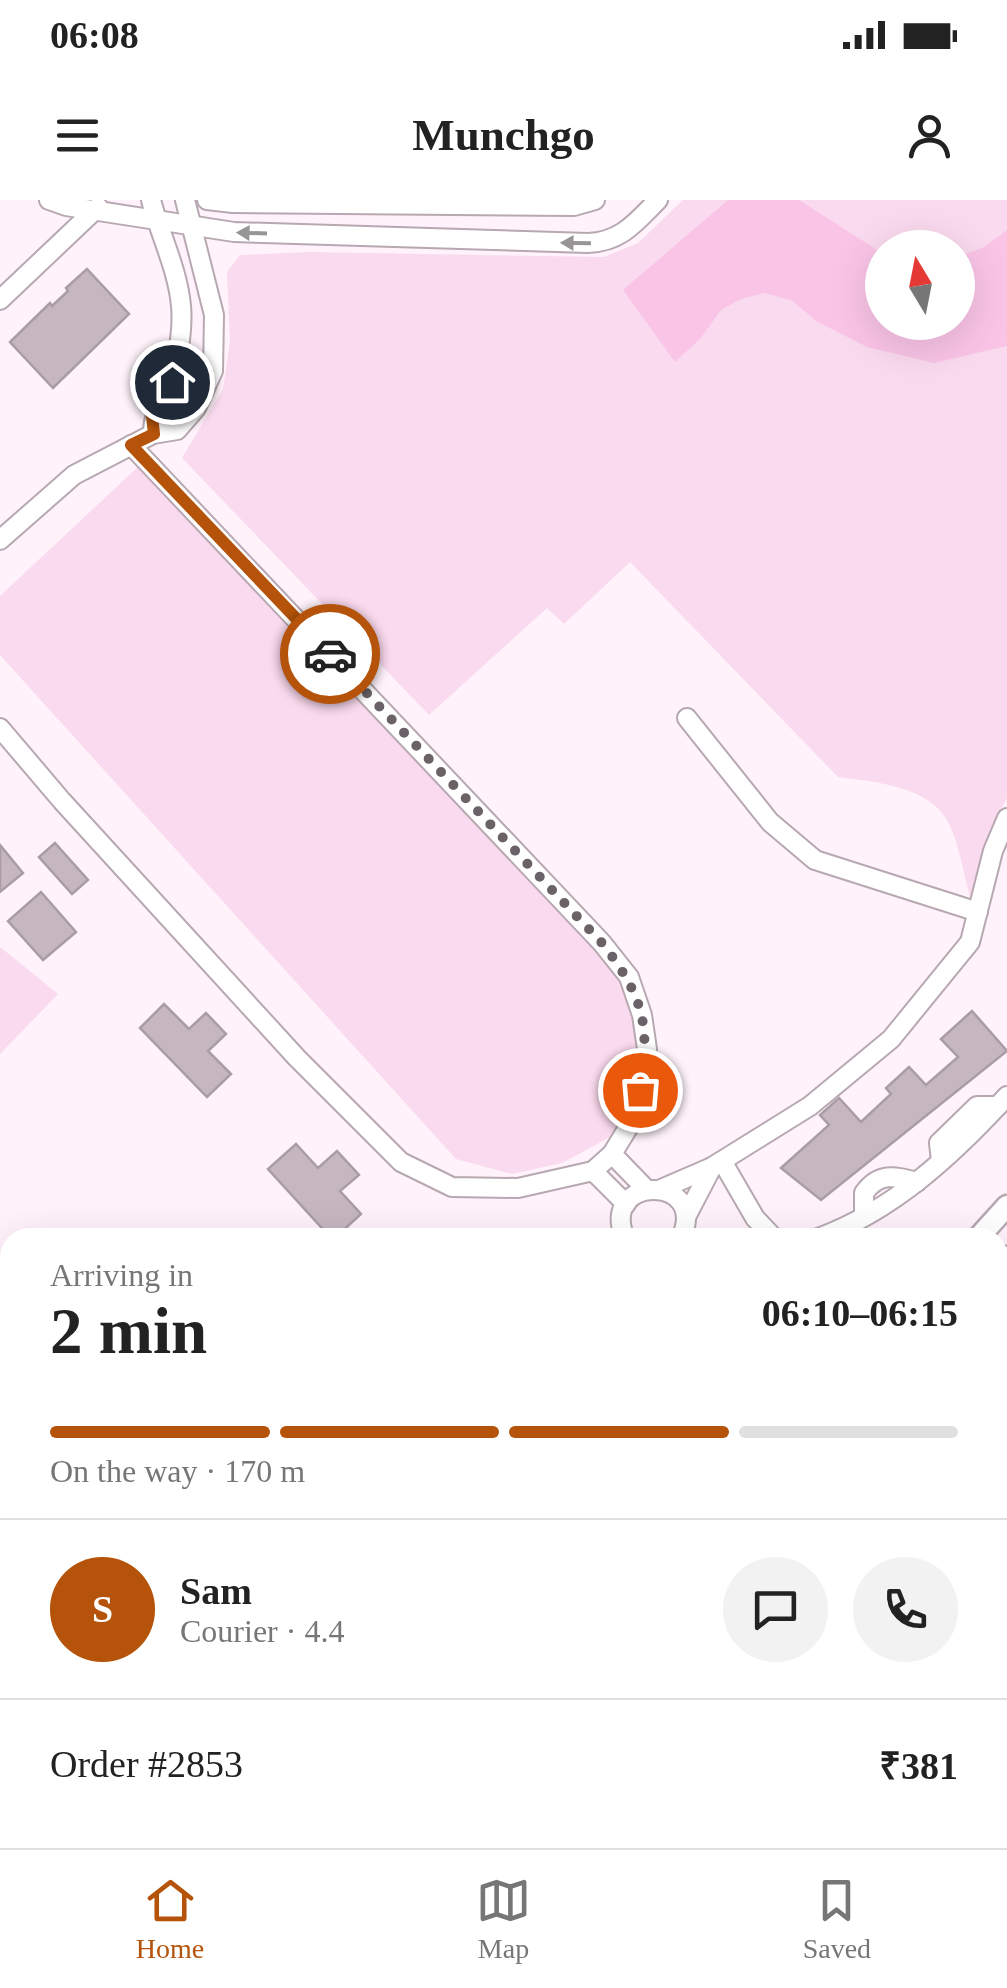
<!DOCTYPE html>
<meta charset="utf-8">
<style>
body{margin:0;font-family:Georgia,serif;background:#f2f2f2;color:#222;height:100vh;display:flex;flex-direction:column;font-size:38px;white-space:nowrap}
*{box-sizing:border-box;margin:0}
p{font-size:32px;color:#767676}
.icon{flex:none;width:55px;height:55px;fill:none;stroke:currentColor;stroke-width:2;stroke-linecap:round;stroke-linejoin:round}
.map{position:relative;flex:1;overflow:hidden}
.sheet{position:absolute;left:0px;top:1028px;width:1008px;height:622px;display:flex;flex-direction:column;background:#fff;border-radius:30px 30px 0 0;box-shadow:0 10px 40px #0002}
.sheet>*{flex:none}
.needle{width:65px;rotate:350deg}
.tools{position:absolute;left:865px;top:30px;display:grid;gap:20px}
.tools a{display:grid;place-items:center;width:110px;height:110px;border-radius:50%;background:#fff;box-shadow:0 10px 40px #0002;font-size:50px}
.pin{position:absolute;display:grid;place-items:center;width:85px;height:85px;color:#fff;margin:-42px;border:5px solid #fff;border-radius:50%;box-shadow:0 2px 10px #0007}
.courier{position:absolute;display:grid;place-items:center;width:100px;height:100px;margin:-50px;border:8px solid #b45309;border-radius:50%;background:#fff;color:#222;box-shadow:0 2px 12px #0007}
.head em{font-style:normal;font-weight:700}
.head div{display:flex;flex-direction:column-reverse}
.head{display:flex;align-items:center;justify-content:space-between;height:170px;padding:0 50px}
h1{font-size:65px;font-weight:700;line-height:75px}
.bar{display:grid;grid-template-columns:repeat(4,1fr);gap:15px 10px;align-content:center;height:120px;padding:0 50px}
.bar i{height:12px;border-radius:8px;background:#e0e0e0}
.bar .current{background:#b45309}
.bar p{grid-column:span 4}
.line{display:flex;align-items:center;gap:25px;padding:0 50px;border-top:2px solid #e0e0e0}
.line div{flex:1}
.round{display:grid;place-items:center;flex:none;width:105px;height:105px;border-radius:52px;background:#f2f2f2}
.status{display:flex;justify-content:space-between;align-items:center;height:70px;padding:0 50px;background:#fff;direction:ltr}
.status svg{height:28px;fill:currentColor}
header{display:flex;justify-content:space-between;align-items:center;height:130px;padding:0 50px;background:#fff;font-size:45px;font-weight:700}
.tabs{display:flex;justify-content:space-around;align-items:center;height:140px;border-top:2px solid #e0e0e0;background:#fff;font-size:28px;color:#767676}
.tabs a{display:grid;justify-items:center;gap:5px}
.tabs .current{color:#b45309}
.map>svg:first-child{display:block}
.built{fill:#f8e1f0}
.green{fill:#fadaee;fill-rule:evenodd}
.water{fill:#fac4e7}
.building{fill:#c6b6c0;stroke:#aa9ca5;stroke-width:2.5}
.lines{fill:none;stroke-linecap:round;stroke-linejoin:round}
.minor-casing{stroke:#b7a8b1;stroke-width:22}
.tertiary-casing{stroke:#b7a8b1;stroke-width:25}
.minor{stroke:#fff;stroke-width:18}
.tertiary{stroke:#fff;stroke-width:20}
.oneway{fill:#989597}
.done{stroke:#6a6267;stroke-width:10;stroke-dasharray:0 18}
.route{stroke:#b45309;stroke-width:12}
</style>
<div class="status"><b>06:08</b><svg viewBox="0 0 49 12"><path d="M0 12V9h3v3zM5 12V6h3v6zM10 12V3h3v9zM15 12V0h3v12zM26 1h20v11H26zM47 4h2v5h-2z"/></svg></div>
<header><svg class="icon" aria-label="menu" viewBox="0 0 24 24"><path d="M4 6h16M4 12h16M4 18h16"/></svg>Munchgo<svg class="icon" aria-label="person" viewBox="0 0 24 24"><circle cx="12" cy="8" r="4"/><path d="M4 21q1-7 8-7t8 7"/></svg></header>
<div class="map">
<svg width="1007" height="1648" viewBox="0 0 1007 1648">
<rect width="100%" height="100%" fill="#fff2fa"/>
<!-- built -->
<path class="built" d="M1007,1499V1648H757L768,1640H998V1504Z"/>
<!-- green -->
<g class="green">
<path d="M683,0H1007V598L995,620L971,700C964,677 958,636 945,617C923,585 874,582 838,577L630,362L564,424L547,408L429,515L182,258L223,189L230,142L227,72L240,55L308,52L604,57L638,43ZM882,48H958V122H882Z"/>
<path d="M141,264L633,773L649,804L654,845L650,893L610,937L562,963L512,974L456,959L0,455V396Z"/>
<path d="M0,747L58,794L0,854Z"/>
<path d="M0,1573L10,1586V1640H54L61,1648H0Z"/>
</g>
<!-- water -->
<path class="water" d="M728,0H799L882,53V122H958V57L984,47L1007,30V146L934,163L867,147L816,121L793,101L765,93L741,99L721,110L700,139L675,162L623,90Z"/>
<!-- building -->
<g class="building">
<path d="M87,69L129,114L53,188L10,142L50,103L52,106L68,91L66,88Z"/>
<path d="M55,643L88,680L72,694L39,657Z"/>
<path d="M0,645L23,673L0,692Z"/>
<path d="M41,692L76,732L43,760L8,721Z"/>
<path d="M164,804L189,829L206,813L226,834L208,851L231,874L207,897L140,828Z"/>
<path d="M972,811L1007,851L821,1000L781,968L829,925L820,915L839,898L861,922L891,894L886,888L909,867L926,885L958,857L941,839Z"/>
<path d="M296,944L318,968L337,951L359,975L340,991L361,1014L335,1038H331L268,969Z"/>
</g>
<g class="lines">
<defs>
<g id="minor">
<path d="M49,0L66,6L234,32L588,43C621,42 636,22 658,0"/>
<path d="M151,0C160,35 178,70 181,106C183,127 179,148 175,169C171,194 152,208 153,234"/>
<path d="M207,0L233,3L574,6L595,0"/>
<path d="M0,100L98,7"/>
<path d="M0,340L74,275L153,234L177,230L196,208L213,171L214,115L185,0"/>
<path d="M687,518L770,622L815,660L978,712"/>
<path d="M0,528L62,601L297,858L401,962L452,987L518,988L593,971L612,954L631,923L641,891L647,849L642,815L629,777L602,743L131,245"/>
<path d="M612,954L646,989"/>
<path d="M722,961L755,1018L774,1038"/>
<path d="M941,961L939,943L977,906H998"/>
<path d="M593,971L626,1004"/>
<path d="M661,989L712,967L810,906L891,839L970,742L993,651L1007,618"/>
<path d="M864,1016V993C879,972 894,976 917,982"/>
<path d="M686,1017L712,967"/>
<path d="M625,1038C598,974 710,974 681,1038"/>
<path d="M818,1038C893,1011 954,954 1007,896"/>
<path d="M998,1110L1007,1100"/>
<path d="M998,1272L1007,1283"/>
<path d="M0,1295L10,1291"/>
<path d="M0,1453L10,1464"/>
<path d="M173,1640L180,1648"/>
<path d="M326,1648L334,1640"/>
<path d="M514,1648L521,1640"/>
<path d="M657,1648L667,1640"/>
</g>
<g id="tertiary">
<path d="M978,1038L1007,1006"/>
<path d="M998,1067L1007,1057"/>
<path d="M415,1648L422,1640"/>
<path d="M458,1648L466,1640"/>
</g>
</defs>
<!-- minor casing -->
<use href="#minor" class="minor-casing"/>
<!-- tertiary casing -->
<use href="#tertiary" class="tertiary-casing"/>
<!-- minor -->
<use href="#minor" class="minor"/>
<!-- tertiary -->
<use href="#tertiary" class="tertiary"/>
</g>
<!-- one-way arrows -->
<defs><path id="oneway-solid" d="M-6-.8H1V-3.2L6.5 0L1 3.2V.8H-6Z" transform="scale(2.5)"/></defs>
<g class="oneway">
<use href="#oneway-solid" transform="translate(252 33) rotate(-178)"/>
<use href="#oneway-solid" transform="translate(576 43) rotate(-179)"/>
</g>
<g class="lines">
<!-- done -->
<path class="done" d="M330,454L602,743C643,796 651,824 640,890"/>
<!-- route -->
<path class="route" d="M172,182L152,216L154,234L131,245L330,454"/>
</g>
</svg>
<div class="tools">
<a><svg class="needle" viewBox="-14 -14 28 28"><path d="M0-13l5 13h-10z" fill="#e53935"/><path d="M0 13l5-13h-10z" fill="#767676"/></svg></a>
</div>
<div class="pin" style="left:640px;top:890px;background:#ea580c"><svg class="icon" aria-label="bag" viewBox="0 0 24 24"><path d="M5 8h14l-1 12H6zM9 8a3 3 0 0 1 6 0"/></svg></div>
<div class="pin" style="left:172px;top:182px;background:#1f2937"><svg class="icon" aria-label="home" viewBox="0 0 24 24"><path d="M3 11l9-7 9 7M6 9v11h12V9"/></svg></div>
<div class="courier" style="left:330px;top:454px"><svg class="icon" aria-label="car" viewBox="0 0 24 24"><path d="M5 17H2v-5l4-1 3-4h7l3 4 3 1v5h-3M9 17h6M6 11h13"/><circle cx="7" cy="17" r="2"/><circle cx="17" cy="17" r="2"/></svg></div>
<section class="sheet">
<div class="head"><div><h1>2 min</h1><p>Arriving in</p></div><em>06:10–06:15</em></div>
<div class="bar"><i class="current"></i><i class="current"></i><i class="current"></i><i></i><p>On the way · 170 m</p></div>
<div class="line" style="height:180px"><b class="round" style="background:#b45309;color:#fff">S</b><div><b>Sam</b><p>Courier · 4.4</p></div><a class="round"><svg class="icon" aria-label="chat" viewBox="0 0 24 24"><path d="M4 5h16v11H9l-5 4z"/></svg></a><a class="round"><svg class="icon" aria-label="phone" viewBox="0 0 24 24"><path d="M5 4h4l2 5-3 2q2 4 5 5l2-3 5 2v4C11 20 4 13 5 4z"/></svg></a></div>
<div class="line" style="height:130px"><div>Order #2853</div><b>₹381</b></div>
</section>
</div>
<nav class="tabs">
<a class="current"><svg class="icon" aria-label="home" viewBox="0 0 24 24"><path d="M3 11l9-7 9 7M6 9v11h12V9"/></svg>Home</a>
<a><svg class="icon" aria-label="map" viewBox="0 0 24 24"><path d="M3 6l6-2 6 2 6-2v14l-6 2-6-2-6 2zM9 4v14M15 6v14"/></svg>Map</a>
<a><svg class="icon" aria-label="saved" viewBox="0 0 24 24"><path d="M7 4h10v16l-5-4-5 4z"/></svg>Saved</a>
</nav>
